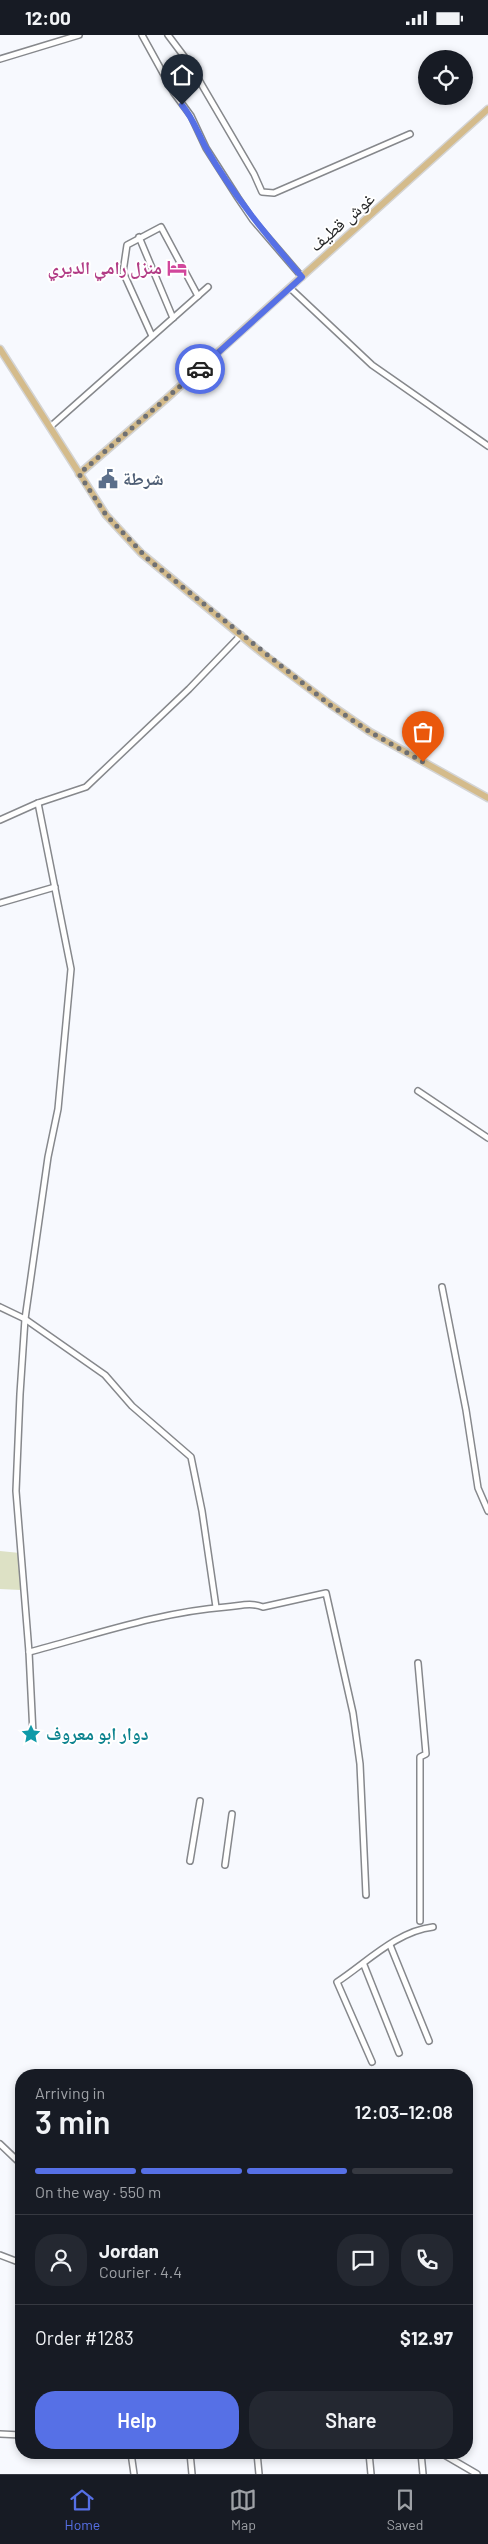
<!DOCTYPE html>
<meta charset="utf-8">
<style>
body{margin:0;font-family:Barlow,"Noto Naskh Arabic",sans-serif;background:#242831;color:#f1f3f6;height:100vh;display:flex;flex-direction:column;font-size:19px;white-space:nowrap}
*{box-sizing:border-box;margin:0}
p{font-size:16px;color:#9ea1a6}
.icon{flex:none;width:28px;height:28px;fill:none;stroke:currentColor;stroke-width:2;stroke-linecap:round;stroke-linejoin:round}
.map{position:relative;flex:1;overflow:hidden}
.drawer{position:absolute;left:15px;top:2034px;width:458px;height:390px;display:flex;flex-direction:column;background:#171b24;border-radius:20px;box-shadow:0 2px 8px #0003}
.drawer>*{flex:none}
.buttons{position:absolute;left:418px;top:15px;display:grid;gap:10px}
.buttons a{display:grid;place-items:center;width:55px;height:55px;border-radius:50%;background:#171b24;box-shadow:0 2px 8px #0003;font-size:25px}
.pin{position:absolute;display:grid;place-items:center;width:42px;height:42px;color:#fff;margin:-51px -21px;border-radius:50% 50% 50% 0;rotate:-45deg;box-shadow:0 0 5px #0007}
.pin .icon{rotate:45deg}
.courier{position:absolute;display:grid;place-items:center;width:50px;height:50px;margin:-25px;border:4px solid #5670e6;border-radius:50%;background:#fff;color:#222;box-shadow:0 1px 6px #0007}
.summary em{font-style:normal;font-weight:600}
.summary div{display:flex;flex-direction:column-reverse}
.summary{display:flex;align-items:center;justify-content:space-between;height:85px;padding:0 20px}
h1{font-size:32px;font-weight:600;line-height:38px}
.bar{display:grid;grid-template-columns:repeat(4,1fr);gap:8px 5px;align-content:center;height:60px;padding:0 20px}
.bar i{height:6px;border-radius:4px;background:#363941}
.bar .active{background:#5670e6}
.bar p{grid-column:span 4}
.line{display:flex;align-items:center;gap:12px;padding:0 20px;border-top:1px solid #363941}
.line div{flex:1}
.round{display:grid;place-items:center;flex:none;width:52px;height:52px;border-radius:20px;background:#242831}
.action{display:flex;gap:10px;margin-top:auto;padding:10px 20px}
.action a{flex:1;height:58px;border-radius:20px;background:#5670e6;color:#fff;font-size:20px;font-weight:600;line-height:58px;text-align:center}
.action a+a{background:#242831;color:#f1f3f6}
.status{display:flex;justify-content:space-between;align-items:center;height:35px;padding:0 25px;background:#171b24;direction:ltr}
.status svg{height:14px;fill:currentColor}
.dock{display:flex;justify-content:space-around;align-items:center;height:70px;border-top:1px solid #363941;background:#171b24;font-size:14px;color:#9ea1a6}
.dock a{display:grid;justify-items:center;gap:2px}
.dock .active{color:#5670e6}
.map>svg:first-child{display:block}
.green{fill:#dde1c5}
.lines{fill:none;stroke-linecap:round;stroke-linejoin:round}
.minor-casing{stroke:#86888c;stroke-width:8}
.major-casing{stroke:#d4d4d4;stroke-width:9}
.minor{stroke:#fff;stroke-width:5}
.major{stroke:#d4bb8b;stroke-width:6}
.done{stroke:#6f7073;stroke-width:5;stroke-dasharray:0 9}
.route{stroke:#5670e6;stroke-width:6}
.labels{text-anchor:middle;stroke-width:4;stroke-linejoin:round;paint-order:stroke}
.street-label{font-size:18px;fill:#262728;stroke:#fff}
.hotel-label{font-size:18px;font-weight:bold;fill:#b23c85;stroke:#fff;text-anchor:end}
.service-label{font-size:18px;font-weight:bold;fill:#4e5e75;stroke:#fff;text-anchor:start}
.culture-label{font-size:18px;font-weight:bold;fill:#0d838f;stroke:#fff;text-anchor:start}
</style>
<div class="status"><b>12:00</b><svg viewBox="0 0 49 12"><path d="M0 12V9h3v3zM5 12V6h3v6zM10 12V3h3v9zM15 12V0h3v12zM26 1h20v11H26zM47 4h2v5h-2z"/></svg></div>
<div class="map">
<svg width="488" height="2439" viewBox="0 0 488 2439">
<rect width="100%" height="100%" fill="#f7f9fe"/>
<!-- green -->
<path class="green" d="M0,1516L20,1518L21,1555L0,1554Z"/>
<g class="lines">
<defs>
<g id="minor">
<path d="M142,0L174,58L191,81L206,113L238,163L253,185L302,242"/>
<path d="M168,0L189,28L254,139L262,157L274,158L410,99"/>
<path d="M0,24L79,0"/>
<path d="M139,202L173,283"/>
<path d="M290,253L372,330L488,411"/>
<path d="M152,301L123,237L127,210L161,192L198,261"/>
<path d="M50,392L208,252"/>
<path d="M0,785L38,768L86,752L189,654L241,600"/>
<path d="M0,868L55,852"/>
<path d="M418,1056L488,1103"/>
<path d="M442,1252L466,1375L478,1453L488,1476"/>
<path d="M0,1272L25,1284L105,1340L132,1371L191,1422L202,1476L216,1572"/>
<path d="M29,1617C94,1600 160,1577 226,1572C240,1571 250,1567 263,1572L326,1558L353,1678L360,1729L366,1860"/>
<path d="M418,1628L426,1719L420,1722V1886"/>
<path d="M33,1699L29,1617L16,1456L20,1359L25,1284L48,1122L58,1074L71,934L38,768"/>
<path d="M190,1826L200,1766"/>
<path d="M225,1830L232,1779"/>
<path d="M390,1910L429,2006"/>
<path d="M364,1930L399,2018"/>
<path d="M372,2027L337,1947C366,1928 397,1896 433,1892"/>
<path d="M0,2109L21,2129"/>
<path d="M0,2220L21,2228"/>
<path d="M0,2399L21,2400"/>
<path d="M131,2418L134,2439"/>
<path d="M190,2418L192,2439"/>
<path d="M257,2418L259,2439"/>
<path d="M369,2418L371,2439"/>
<path d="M421,2418L423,2439"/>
<path d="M441,2418L477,2439"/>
</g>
<g id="major">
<path d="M0,314L106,480L141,518L262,618L331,670L370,697L488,763"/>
<path d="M79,439L166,364L488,74"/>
</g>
</defs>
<!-- minor casing -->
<use href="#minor" class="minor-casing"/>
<!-- major casing -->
<use href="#major" class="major-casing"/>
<!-- minor -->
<use href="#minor" class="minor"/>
<!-- major -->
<use href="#major" class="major"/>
</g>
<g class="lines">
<!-- done -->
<path class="done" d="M200,334L79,439L106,480L149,525L330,670L370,697L423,727"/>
<!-- route -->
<path class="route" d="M182,70C193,83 198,98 206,113C233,160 267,201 302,242L200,334"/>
</g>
<!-- icons -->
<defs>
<symbol id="hotel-bare" viewBox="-9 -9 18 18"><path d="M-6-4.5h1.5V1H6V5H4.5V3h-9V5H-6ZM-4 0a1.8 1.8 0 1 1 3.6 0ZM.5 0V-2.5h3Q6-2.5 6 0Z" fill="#d1479c" stroke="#fff" stroke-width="2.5" paint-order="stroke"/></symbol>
<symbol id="civic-bare" viewBox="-9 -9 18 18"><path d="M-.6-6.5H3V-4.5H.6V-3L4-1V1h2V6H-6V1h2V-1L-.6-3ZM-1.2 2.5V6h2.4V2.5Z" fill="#5c6f8a" stroke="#fff" stroke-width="2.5" paint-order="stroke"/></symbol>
<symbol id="sight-bare" viewBox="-9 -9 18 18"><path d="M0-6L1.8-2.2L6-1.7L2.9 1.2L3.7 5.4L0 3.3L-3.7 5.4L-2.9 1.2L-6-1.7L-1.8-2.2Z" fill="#0f9aa8" stroke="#fff" stroke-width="2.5" paint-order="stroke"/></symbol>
</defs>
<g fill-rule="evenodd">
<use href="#hotel-bare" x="163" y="219" width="28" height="28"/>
<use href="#civic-bare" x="94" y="430" width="28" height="28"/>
<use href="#sight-bare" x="17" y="1685" width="28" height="28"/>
</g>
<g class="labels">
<!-- street labels -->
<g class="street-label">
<text transform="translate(342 187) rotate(-41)" y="6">غوش قطيف</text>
</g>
<!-- hotel labels -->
<g class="hotel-label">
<text x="162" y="239">منزل رامي الديري</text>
</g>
<!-- service labels -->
<g class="service-label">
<text x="123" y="450">شرطة</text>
</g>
<!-- culture labels -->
<g class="culture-label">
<text x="46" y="1705">دوار ابو معروف</text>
</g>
</g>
</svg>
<div class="buttons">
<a><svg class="icon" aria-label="locate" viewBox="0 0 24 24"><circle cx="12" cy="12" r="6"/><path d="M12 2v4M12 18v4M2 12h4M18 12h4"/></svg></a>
</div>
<div class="pin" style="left:423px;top:727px;background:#ea580c"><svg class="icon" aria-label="bag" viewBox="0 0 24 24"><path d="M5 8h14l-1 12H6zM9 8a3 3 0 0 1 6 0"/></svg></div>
<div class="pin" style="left:182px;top:70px;background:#1f2937"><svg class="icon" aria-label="home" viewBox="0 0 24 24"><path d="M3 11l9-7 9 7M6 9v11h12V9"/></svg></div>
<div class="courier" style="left:200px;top:334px"><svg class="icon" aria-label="car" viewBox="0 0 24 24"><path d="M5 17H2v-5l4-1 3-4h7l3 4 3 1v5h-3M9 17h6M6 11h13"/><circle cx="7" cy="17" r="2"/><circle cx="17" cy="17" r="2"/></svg></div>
<section class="drawer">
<div class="summary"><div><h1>3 min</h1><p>Arriving in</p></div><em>12:03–12:08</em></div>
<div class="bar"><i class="active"></i><i class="active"></i><i class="active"></i><i></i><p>On the way · 550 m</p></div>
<div class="line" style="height:90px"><a class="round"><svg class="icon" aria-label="person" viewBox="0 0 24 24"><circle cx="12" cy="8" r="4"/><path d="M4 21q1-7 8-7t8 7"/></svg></a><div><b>Jordan</b><p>Courier · 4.4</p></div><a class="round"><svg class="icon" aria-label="chat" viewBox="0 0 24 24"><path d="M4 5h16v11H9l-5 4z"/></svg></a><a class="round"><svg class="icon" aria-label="phone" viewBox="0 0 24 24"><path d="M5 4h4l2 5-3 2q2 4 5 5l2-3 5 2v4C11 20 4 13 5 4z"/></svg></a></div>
<div class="line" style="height:65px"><div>Order #1283</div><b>$12.97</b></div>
<div class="action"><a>Help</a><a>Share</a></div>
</section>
</div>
<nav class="dock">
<a class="active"><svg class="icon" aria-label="home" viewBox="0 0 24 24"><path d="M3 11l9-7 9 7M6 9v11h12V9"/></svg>Home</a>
<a><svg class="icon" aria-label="map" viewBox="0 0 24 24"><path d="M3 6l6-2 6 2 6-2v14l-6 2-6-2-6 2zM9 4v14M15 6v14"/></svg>Map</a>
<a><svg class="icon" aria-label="saved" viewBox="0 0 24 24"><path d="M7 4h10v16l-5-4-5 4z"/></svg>Saved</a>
</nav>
